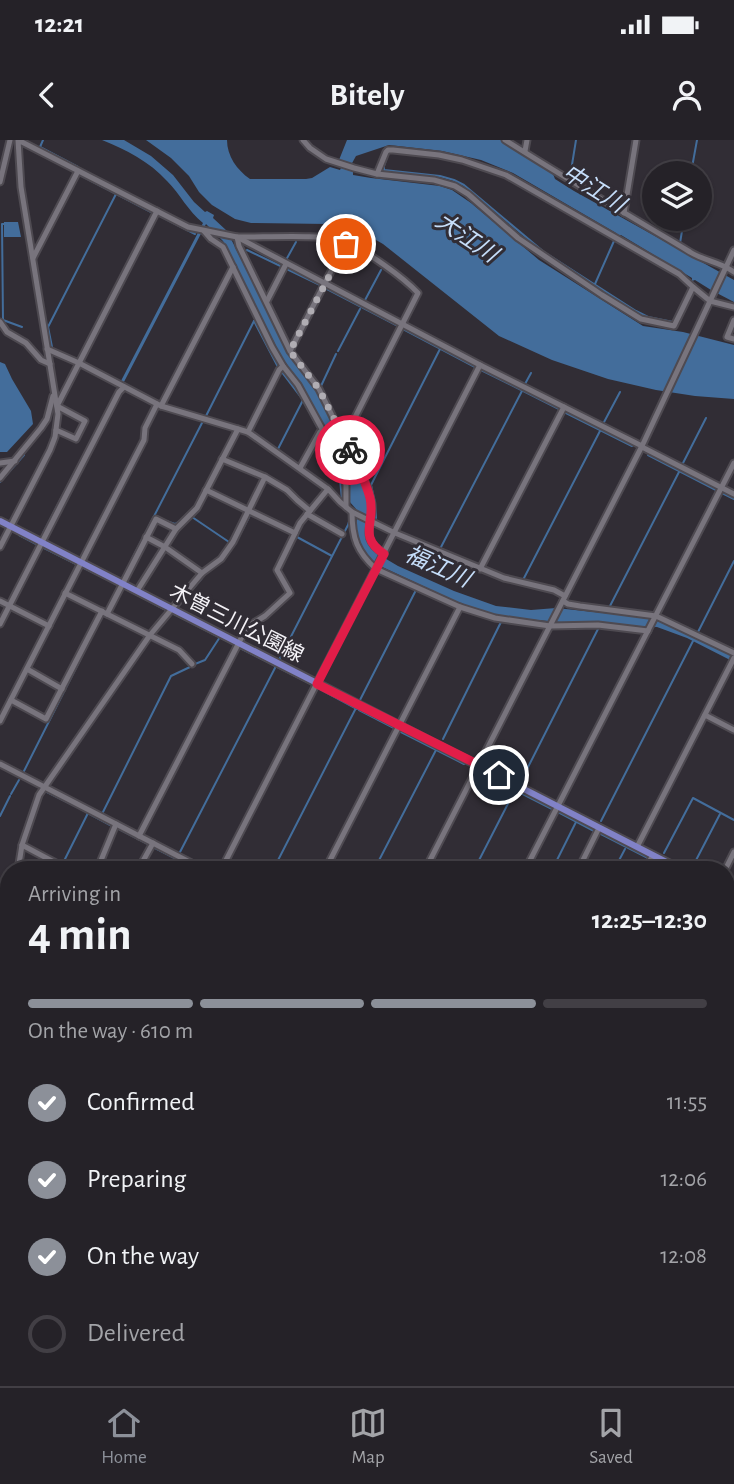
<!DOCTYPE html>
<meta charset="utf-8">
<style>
body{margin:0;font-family:"Alegreya Sans","Noto Sans JP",sans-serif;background:#312f34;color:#f1f3f6;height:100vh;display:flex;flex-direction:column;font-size:26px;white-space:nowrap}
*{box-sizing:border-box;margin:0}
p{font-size:23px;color:#a3a4a8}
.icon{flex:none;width:38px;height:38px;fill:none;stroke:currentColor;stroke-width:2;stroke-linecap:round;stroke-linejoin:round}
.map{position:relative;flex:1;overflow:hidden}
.side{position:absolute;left:0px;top:721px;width:735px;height:525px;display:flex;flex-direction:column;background:#252228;border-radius:28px 28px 0 0;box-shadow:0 2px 5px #0004,0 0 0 2px #423f45}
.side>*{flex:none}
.fabs{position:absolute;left:642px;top:21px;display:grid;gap:14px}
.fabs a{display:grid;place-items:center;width:70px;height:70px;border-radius:50%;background:#252228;box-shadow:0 2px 5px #0004,0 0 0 2px #423f45;font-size:35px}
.pin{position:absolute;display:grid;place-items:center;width:60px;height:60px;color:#fff;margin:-30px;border:4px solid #fff;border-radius:50%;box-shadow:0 2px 7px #0007}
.courier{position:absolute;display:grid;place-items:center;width:70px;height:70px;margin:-35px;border:5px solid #e11d48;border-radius:50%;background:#fff;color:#222;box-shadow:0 2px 9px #0007}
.head em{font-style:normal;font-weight:700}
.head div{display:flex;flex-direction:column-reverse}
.head{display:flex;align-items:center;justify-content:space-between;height:119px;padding:0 28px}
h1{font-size:46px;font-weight:700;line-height:52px}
.bar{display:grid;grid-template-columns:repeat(4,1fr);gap:10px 7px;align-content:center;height:84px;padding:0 28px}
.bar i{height:9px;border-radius:5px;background:#423f45}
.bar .current{background:#8c9099}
.bar p{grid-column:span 4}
ol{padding:0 28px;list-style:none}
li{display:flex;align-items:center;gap:21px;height:77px}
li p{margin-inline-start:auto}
li .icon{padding:7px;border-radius:50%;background:#8c9099;color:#fff;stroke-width:4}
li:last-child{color:#a3a4a8}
li i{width:38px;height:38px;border:4px solid #423f45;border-radius:50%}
.status{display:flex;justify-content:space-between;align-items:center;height:49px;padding:0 35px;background:#252228;direction:ltr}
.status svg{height:19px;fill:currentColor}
header{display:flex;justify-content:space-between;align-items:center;height:91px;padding:0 28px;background:#252228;font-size:32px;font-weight:700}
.tab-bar{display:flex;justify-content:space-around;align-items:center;height:98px;border-top:2px solid #423f45;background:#252228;font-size:19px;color:#a3a4a8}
.tab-bar a{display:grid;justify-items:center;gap:4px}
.tab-bar .current{color:#8c9099}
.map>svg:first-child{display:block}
.green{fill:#562c39}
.water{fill:#436d9b}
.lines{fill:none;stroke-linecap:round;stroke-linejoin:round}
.stream{stroke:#436d9b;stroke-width:2}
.minor-casing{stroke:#4e4a51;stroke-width:9}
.major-casing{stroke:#4e4a51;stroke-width:10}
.minor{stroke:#78747d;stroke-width:5}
.major{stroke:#8182c7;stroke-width:6}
.done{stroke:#b0adb3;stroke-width:7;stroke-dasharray:0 12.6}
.route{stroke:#e11d48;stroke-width:9}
.labels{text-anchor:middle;stroke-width:6;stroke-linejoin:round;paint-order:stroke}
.street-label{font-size:21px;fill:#f4f2f7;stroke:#312d35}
.water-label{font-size:23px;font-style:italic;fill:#c6defa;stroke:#312d35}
</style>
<div class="status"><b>12:21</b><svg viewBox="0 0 49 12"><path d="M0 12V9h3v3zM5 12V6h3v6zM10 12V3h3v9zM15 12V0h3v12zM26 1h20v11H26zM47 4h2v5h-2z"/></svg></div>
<header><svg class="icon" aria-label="back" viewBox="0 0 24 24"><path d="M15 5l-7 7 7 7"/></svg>Bitely<svg class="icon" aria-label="person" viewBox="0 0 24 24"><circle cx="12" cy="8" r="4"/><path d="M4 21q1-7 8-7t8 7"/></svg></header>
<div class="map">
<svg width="734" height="1246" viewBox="0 0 734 1246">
<rect width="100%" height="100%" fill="#312d35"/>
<!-- green -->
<g class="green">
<path d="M0,882L9,885V912L0,908Z"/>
<path d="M0,1223L9,1227V1237H40L48,1240L47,1243L50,1246H0Z"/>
<path d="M621,1237H671L680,1246H633Z"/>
</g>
<!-- water -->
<g class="water">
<path d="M102,0H124L151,16L173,35L194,62L205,72L207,71L214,75L213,78L227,91L290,217L316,249L367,351L369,370L365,389L367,401L376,413L398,426L454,451L496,466L531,470L556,468L651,478L661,481L734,517V522L687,498L657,487L560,482L492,476L457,462L376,424L366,416L357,398L356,384L358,373L356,369L349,361L348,337L337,311L306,252L285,224L223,101L206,84L45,394L42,393L203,83C188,71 180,54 167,41C149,21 126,10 102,0Z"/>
<path d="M146,0H227C227,16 237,30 250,39H306L312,38L330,27L340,30L341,28L353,31V35L371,38L440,46L452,50L471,63L539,120L643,186L683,192L734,205V259L695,256L656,250L608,239L552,220L499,196L383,104L362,92L328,84L251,83L235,79L212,65L199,52L189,36L171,18Z"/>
<path d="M347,0H501L553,34L555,39L574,51L734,140V162L711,150L695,140L692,141V138L621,95L618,96L616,93L513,33L481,20L442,11L389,5L356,16L351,25L342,23V21L339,20Z"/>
<path d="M4,82H18L21,97H4Z"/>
<path d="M0,222L5,224L12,239L31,271L33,284L7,312H0Z"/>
<path d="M0,925L9,929V1227L0,1223Z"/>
<path d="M40,1237H594L607,1246H50L47,1243L48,1240Z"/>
</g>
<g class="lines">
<!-- stream -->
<g class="stream">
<path d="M43,0L40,7L78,27"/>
<path d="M388,14L384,26V30L440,36L454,40L464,45L544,112L636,171L648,177L673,182"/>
<path d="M691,33L697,0"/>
<path d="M80,35L153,73"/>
<path d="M570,37L576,0"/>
<path d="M158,75L195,94"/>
<path d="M4,84H2L3,180L22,187"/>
<path d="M680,103L684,79"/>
<path d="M247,110L320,145"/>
<path d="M286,120L296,102"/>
<path d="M595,144L614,101"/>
<path d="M325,148L398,186"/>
<path d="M364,162L381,130"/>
<path d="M254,181L278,227"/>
<path d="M403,189L475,227"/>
<path d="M52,207L48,187L116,54"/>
<path d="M338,211L360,169"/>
<path d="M481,230L559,269"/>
<path d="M281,231L303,260L318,288"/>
<path d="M525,244L531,233"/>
<path d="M321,246L336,214"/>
<path d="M564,272L632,306"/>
<path d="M206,276L254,181"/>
<path d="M603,284L620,252"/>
<path d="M322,296L339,331L342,359"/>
<path d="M278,309L303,260"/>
<path d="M648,315L716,350"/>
<path d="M682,325L706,278"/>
<path d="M0,342L24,315"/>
<path d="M722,353L734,359"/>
<path d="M192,377L229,402"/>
<path d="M376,378L375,363L371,345L440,209"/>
<path d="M163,380L175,384L183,379"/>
<path d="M19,395L38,405"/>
<path d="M297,397L332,416"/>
<path d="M235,404L250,375"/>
<path d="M42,407L76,424"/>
<path d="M440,409L523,249"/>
<path d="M132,419L203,281"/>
<path d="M82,427L118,445"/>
<path d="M523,440L601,289"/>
<path d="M124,448L166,470"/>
<path d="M188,454L202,438"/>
<path d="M610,466L680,330"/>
<path d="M172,473L235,505"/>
<path d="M698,492L734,421"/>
<path d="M240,508L313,545"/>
<path d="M280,518L348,385L350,378"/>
<path d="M195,524L205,520L220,497"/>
<path d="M318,548L357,569"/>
<path d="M360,560L416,450"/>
<path d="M359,570L394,588"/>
<path d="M399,591L464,624"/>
<path d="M443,599L501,482"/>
<path d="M23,633L92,496"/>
<path d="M487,636L552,669"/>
<path d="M522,639L598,489"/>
<path d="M45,651L81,669"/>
<path d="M11,654L19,640"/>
<path d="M86,672L112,686"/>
<path d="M558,672L594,691"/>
<path d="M102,674L171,536L190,527"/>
<path d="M0,676L10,656"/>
<path d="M601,681L693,501"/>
<path d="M117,688L148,704"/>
<path d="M599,693L648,718"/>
<path d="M153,707L198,730"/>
<path d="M664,713L693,658L734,680"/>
<path d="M179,714L276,526"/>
<path d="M652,721L670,730"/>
<path d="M63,723L88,673"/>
<path d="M693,726L720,674"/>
<path d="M172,730L177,720"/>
<path d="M273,730L357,566"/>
<path d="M374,730L436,610"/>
<path d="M474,730L515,650"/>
<path d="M552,730L576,682"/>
<path d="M614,730L625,709"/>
<path d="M726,759L733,762"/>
<path d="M726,930L734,935"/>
<path d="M726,1036L733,1026"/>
<path d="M730,1181L734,1176"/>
<path d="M726,1187L734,1193"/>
<path d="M726,1224L734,1230"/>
</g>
<defs>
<g id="minor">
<path d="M303,0L310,8L326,19L354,28L377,34L434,40L455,46L468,54L518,98L602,155L641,179L674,186L693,147L710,161L734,167"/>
<path d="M505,0C565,38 628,75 690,112C704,121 721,122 734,132"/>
<path d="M525,11L527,0"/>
<path d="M377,34L386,12L388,10H393L439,15L462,20L506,35L679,134L693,147"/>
<path d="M0,42L10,0"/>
<path d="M624,73L636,0"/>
<path d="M204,91L211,99L223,107L272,207L283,226L298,245L333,309L343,329L346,345V367"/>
<path d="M344,106L346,104C364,108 405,139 418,153L344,299"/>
<path d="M33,118L78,31"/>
<path d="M267,161L286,124"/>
<path d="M734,180L727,197L734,199"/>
<path d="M0,182L7,192L26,203L41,220L50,224"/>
<path d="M47,209L79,223L161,266L248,292L328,349L340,362L352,372L395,393L504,438L554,450L565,456"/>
<path d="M290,211L344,106C343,105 342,103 340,102C329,93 256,98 237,97L239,106L290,211L319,249L368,348C369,353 371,359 372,364C373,387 359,398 384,414"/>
<path d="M161,266L233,127"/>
<path d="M56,290L76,299L85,281L57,266L157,71"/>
<path d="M248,292L279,230L283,226"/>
<path d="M642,307L734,354"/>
<path d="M222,319L265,337L287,350L297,360L310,371"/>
<path d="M0,323L15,321"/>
<path d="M300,328L320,292L323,290"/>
<path d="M0,338L41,288L47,279L53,256"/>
<path d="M206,350L295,393"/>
<path d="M352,372C352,398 357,412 376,429L460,467L495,478L550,486L598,485L648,491"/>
<path d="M307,374L342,394"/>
<path d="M146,397L165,407L202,433"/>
<path d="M0,407L50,310L55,297L58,274L21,47L18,0L188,87L237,97L480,225L642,306"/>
<path d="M480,429L564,267"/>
<path d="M137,451L176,389"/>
<path d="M65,453L179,510L192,524"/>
<path d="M0,461L49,486"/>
<path d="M563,461L568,464L580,466L656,476L734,513"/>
<path d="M107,474L156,379L176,389L197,368L238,289"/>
<path d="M0,484L119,252L124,247"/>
<path d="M27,529L62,549"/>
<path d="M11,560L46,579L102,471"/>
<path d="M705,575L734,590"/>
<path d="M0,581L144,300L145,288L157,264"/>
<path d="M0,624L205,730"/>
<path d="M139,696L247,487L265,476L290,453L277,430L300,383L328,349"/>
<path d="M22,705L69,730"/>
<path d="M637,707L734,518"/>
<path d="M18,730L22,705L39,655L150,495L202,433L221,419L233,402L265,337"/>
<path d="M97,730L116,684"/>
<path d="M138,730L153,703"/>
<path d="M221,730L480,225"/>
<path d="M325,730L460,467"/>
<path d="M425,730L642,306L734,110"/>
<path d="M525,730L734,323"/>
<path d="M578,730L599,688"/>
<path d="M645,730L653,715"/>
<path d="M725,730L734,712"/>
<path d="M0,774L7,760L9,761"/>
<path d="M726,779L734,765"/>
<path d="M0,811L9,813"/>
<path d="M0,833L9,837"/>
<path d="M0,839L9,842"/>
<path d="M726,841L732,845L726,854"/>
<path d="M726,899L734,902"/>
<path d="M726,967L734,955"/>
<path d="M726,1031L734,1021"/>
<path d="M726,1113L734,1103"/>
<path d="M726,1182L734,1188"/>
</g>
<g id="major">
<path d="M0,381L682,730"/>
<path d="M726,752L734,756"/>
<path d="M0,856L9,860"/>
<path d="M711,1237L721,1246"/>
</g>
</defs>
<!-- minor casing -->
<use href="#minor" class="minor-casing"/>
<!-- major casing -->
<use href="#major" class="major-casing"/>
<!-- minor -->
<use href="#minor" class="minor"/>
<!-- major -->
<use href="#major" class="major"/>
</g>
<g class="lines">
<!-- done -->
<path class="done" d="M346,104L290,211L319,249L350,310"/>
<!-- route -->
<path class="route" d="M350,310C357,326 366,341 370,358C376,382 357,396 384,414L317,544L499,635"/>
</g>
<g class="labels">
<!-- street labels -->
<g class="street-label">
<text transform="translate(237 483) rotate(27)" y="7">木曽三川公園線</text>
</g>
<!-- water labels -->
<g class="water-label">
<text transform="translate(594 48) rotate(32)" y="8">中江川</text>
<text transform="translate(467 97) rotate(34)" y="8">大江川</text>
<text transform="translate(438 426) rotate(24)" y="8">福江川</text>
</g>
</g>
</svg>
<div class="fabs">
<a><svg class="icon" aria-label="layers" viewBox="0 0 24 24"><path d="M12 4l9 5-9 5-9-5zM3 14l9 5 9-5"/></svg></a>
</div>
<div class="pin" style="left:346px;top:104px;background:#ea580c"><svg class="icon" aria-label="bag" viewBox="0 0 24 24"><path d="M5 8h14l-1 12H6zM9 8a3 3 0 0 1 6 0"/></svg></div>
<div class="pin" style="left:499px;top:635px;background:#1f2937"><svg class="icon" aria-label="home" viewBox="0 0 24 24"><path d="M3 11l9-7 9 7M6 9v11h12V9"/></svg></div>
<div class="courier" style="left:350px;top:310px"><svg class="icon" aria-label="bike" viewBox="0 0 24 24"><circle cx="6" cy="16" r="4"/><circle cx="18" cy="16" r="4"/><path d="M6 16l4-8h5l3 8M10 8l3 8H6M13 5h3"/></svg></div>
<section class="side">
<div class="head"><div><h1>4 min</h1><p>Arriving in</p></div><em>12:25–12:30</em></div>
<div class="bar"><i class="current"></i><i class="current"></i><i class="current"></i><i></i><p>On the way · 610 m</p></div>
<ol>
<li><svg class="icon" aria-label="check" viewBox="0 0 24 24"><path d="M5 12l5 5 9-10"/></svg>Confirmed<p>11:55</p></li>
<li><svg class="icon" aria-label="check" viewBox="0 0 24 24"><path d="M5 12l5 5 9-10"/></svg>Preparing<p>12:06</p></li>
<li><svg class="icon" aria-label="check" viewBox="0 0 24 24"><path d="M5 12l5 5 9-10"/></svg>On the way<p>12:08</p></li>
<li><i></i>Delivered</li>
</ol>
</section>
</div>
<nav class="tab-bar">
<a class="current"><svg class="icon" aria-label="home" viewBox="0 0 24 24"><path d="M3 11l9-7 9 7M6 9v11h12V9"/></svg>Home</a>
<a><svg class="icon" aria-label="map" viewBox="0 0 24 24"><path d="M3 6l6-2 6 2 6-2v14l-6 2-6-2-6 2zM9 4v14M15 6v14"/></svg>Map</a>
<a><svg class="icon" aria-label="saved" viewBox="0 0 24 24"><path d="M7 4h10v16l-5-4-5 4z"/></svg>Saved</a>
</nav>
